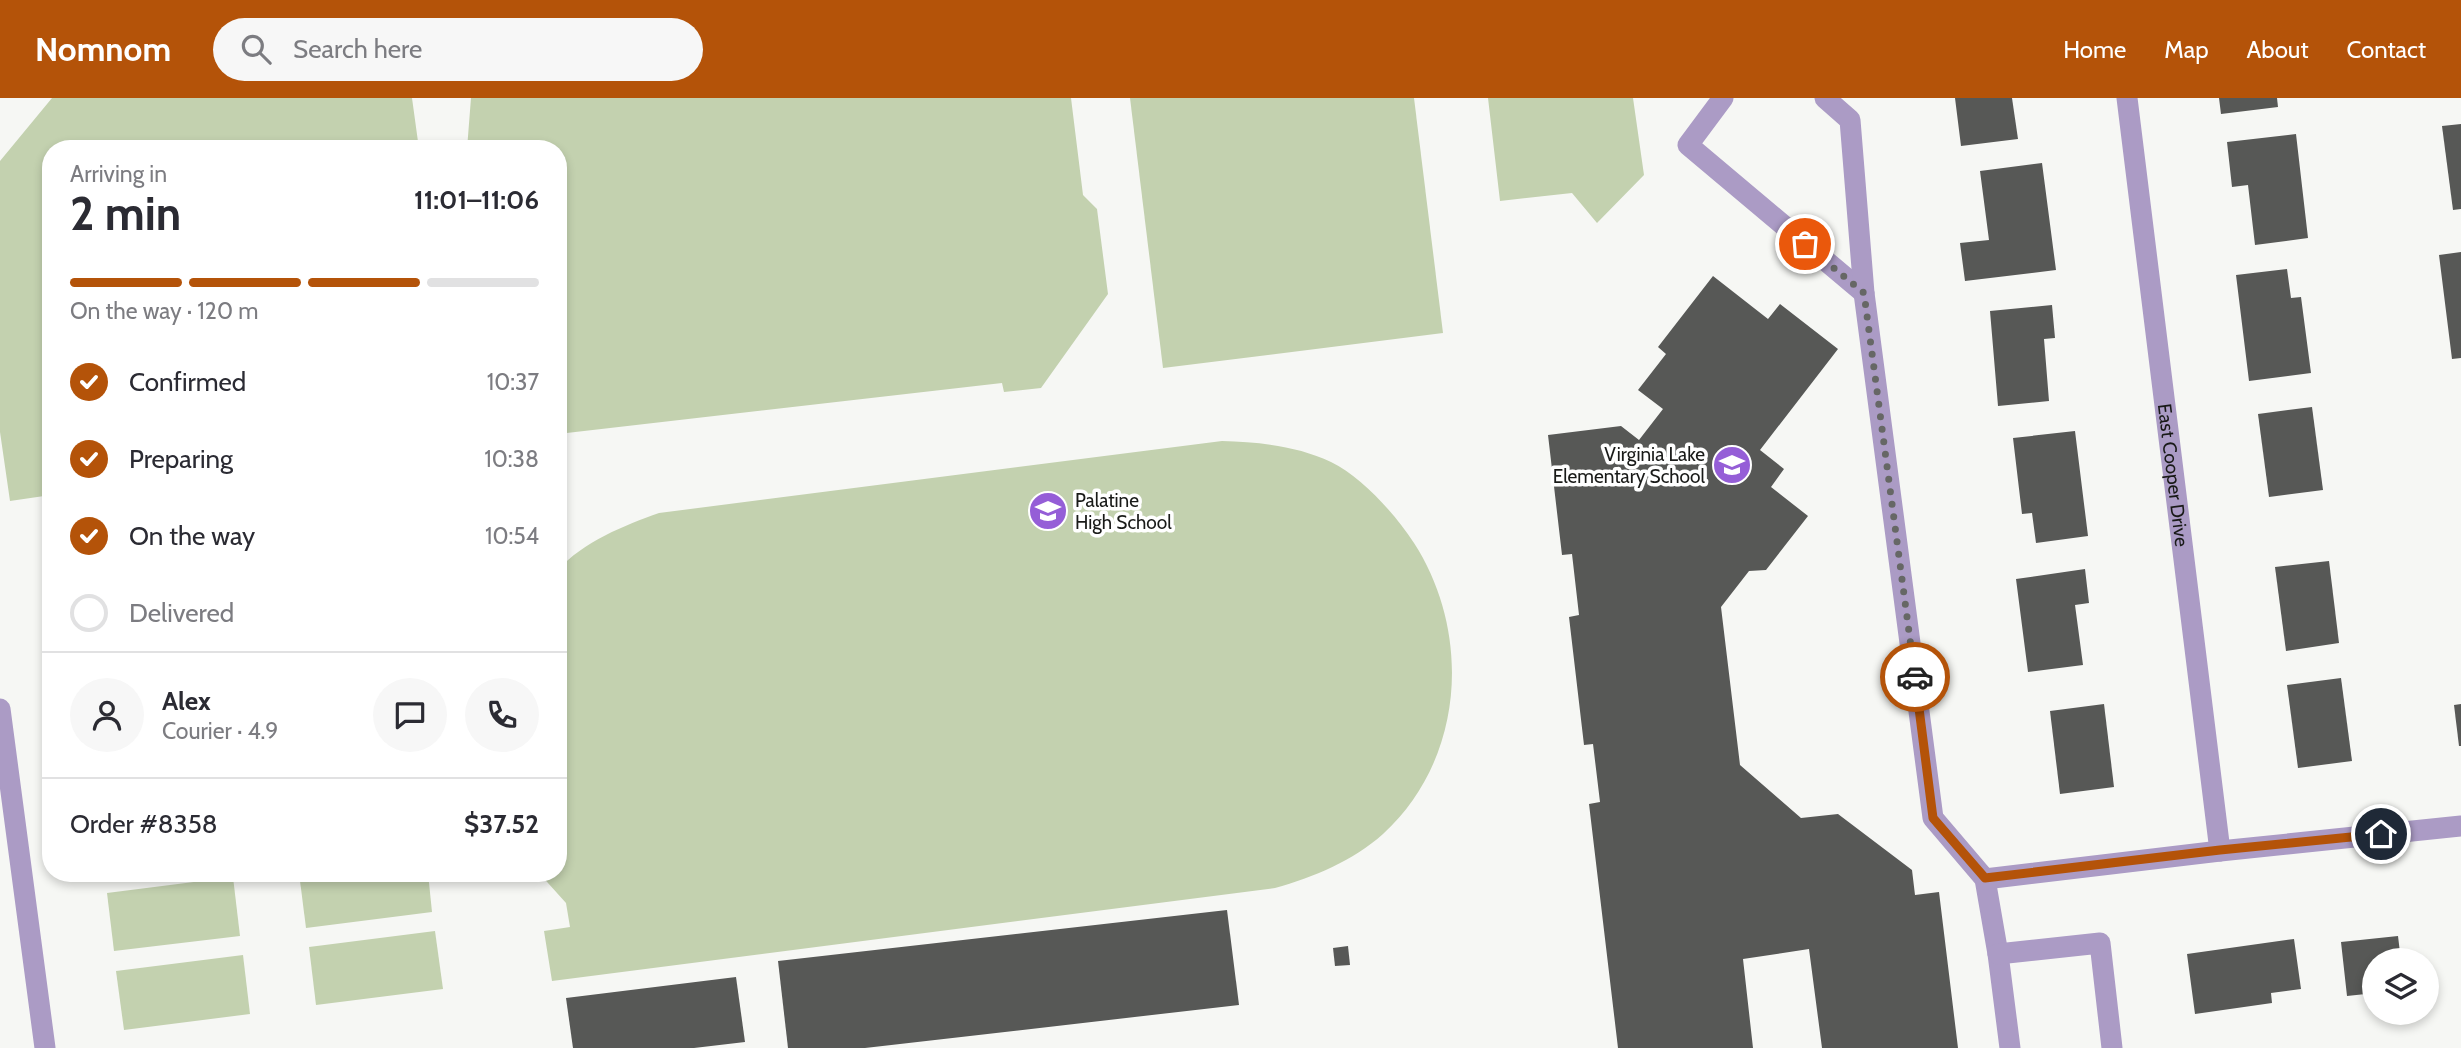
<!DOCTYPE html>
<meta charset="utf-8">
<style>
body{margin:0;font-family:Cabin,sans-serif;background:#f7f7f7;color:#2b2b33;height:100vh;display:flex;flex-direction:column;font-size:26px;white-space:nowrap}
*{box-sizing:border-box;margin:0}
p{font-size:23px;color:#7c7c81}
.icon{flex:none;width:38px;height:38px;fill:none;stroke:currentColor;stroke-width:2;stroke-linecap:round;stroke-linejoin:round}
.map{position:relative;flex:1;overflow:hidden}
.details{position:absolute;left:42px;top:42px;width:525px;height:742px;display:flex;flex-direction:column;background:#fff;border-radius:28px;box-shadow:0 4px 10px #0003}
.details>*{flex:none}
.buttons{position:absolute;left:2362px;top:850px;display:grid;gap:14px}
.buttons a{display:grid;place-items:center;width:77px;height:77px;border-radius:50%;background:#fff;box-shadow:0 4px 10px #0003;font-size:35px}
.pin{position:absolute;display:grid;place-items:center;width:60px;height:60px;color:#fff;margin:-30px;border:4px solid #fff;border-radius:50%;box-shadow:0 2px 7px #0007}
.courier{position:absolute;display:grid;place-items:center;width:70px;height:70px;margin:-35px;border:5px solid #b45309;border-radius:50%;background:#fff;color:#222;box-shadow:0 2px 9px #0007}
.head em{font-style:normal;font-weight:700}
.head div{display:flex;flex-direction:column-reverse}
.head{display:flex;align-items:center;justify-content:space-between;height:119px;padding:0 28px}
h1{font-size:46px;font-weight:700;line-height:52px}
.bar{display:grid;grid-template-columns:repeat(4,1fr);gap:10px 7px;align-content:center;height:84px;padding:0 28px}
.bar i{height:9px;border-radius:5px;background:#e1e1e2}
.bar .current{background:#b45309}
.bar p{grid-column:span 4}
.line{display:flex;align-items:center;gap:18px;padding:0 28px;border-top:2px solid #e1e1e2}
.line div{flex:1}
.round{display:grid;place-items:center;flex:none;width:74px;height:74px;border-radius:37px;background:#f7f7f7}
ol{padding:0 28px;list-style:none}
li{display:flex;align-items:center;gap:21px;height:77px}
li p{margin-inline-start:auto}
li .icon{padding:7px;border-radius:50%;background:#b45309;color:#fff;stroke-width:4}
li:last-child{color:#7c7c81}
li i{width:38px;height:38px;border:4px solid #e1e1e2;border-radius:50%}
header{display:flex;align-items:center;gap:42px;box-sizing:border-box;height:98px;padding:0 35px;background:#b45309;color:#fff}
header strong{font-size:33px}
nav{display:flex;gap:38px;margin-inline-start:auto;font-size:24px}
.search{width:490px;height:63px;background:#f7f7f7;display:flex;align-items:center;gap:18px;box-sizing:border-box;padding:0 24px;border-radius:38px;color:#7c7c81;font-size:26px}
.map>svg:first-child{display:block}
.green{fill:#c3d1af}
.building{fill:#575856}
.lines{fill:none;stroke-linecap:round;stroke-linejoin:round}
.minor{stroke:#ab9bc5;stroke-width:21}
.done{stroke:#666765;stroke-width:7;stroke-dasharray:0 12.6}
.route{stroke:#b45309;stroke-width:9}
.labels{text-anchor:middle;stroke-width:7;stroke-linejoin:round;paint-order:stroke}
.poi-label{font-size:19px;fill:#191a18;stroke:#fff;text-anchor:end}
.street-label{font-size:19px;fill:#191a18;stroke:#fff}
</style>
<header>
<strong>Nomnom</strong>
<div class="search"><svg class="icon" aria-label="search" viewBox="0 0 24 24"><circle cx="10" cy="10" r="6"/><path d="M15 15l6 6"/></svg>Search here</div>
<nav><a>Home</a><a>Map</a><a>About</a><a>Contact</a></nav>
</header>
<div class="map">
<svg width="2461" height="950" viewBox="0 0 2461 950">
<rect width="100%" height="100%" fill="#f6f7f4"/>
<!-- green -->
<g class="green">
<path d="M52,0H412L419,51H51V397L10,403L0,334V63Z"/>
<path d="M471,0H1071L1083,97L1097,111L1108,196L1041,290L1004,294L1002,285L558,336V51H467Z"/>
<path d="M1130,0H1414L1443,235L1163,270Z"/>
<path d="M1488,0H1633L1644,77L1597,125L1572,95L1500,103Z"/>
<path d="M1222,343C1259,344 1298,348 1331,364C1362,379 1395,416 1414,445C1472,535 1465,661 1383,736C1353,763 1314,779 1275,790L552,883L544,833L570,829L566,805L539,775H558V472C583,444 625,427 659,415Z"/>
<path d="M299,775H428L432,814L306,830Z"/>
<path d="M233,779L240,838L114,853L107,795Z"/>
<path d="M435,833L443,891L316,907L309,849Z"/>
<path d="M243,857L250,916L124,932L116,873Z"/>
</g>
<!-- building -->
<g class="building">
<path d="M1955,0H2012L2018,41L1961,48Z"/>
<path d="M2219,0H2277L2278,9L2221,16Z"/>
<path d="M2461,26V111L2453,112L2442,28Z"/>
<path d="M2296,36L2308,140L2255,147L2248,87L2232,89L2227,44Z"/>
<path d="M2042,65L2056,172L1965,183L1960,145L1989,142L1980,73Z"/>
<path d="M2461,154V260L2452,261L2439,157Z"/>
<path d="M2287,171L2291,200L2301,199L2311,275L2249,283L2236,177Z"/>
<path d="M1713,178L1768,221L1780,206L1838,251L1760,352L1784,371L1771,389L1808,418L1766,472L1749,473L1721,509L1740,667L1801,720L1838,716L1912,772L1915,797L1939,794L1958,950H1822L1809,851L1743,861L1753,950H1618L1589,706L1600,704L1593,646L1584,647L1569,519L1579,517L1572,456L1562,457L1548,337L1621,328L1639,342L1663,311L1638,292L1666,256L1658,249Z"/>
<path d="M2052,207L2055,240L2044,241L2049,303L1998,308L1990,213Z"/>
<path d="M2312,309L2323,392L2269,399L2258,316Z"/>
<path d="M2075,333L2088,438L2036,445L2032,415L2022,416L2013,340Z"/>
<path d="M2329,463L2339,545L2286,553L2275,469Z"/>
<path d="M2085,471L2089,505L2075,507L2083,567L2028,574L2016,481Z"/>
<path d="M2341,580L2352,663L2298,670L2287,587Z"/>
<path d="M2104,606L2114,689L2060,696L2050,613Z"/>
<path d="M2461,606V648H2459L2454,607Z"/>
<path d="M1227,812L1239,907L865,950H788L778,863Z"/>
<path d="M2398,838L2401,863H2375V895L2347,898L2341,844Z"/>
<path d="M2294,841L2301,891L2271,895L2272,905L2195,916L2187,856Z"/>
<path d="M1348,848L1350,867L1335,868L1333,850Z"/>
<path d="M736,879L745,944L694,950H573L566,900Z"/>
</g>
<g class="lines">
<!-- minor -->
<g class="minor">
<path d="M1723,0L1688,47L1864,195"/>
<path d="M1825,0L1850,22L1864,195L1933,720L1985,781L1998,856L2010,950"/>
<path id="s1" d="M2127,0L2220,753"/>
<path d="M0,611L45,950"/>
<path d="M1985,781L2220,753L2461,728"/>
<path d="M1998,856L2100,845L2112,950"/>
</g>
</g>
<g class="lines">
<!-- done -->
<path class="done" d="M1805,146L1864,195L1915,579"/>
<!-- route -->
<path class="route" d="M1915,579L1933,720L1985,780L2220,752L2381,736"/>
</g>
<!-- icons -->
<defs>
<symbol id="school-disc" viewBox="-11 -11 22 22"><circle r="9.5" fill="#955ed7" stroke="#fff"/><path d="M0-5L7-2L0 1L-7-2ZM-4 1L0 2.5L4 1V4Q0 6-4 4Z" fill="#fff"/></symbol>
</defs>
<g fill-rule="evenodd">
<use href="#school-disc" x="1710" y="345" width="44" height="44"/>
<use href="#school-disc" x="1026" y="391" width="44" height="44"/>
</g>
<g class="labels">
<!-- poi labels -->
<g class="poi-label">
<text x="1705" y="363">Virginia Lake<tspan x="1705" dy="22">Elementary School</tspan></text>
<text x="1075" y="409" text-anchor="start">Palatine<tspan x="1075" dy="22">High School</tspan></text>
</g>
<!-- street labels -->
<g class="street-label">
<text dy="7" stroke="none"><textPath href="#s1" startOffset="380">East Cooper Drive</textPath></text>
</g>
</g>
</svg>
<div class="buttons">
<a><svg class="icon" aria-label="layers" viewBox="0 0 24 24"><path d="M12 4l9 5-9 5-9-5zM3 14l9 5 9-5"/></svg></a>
</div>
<div class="pin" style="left:1805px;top:146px;background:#ea580c"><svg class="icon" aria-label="bag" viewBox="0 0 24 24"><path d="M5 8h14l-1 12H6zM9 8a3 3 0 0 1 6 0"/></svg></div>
<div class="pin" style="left:2381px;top:736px;background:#1f2937"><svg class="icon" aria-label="home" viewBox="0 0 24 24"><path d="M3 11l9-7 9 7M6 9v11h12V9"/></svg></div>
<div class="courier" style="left:1915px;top:579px"><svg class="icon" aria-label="car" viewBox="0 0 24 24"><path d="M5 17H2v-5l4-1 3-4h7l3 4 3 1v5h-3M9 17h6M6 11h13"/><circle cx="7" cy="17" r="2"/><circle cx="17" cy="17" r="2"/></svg></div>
<section class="details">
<div class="head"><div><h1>2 min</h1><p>Arriving in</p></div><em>11:01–11:06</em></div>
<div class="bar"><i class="current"></i><i class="current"></i><i class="current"></i><i></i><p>On the way · 120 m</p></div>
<ol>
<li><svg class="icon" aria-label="check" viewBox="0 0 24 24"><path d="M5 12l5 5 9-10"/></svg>Confirmed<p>10:37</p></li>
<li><svg class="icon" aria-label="check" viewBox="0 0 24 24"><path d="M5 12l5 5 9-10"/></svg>Preparing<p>10:38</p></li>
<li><svg class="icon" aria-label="check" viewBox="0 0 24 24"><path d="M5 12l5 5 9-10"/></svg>On the way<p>10:54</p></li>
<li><i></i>Delivered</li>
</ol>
<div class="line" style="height:126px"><a class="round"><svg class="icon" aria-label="person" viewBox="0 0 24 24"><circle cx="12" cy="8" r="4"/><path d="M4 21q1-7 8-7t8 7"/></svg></a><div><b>Alex</b><p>Courier · 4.9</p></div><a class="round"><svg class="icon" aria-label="chat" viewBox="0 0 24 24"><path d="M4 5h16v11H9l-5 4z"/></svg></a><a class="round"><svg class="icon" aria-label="phone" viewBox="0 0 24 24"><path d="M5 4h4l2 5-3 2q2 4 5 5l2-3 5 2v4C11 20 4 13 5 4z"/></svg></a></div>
<div class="line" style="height:91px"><div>Order #8358</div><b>$37.52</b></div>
</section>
</div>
